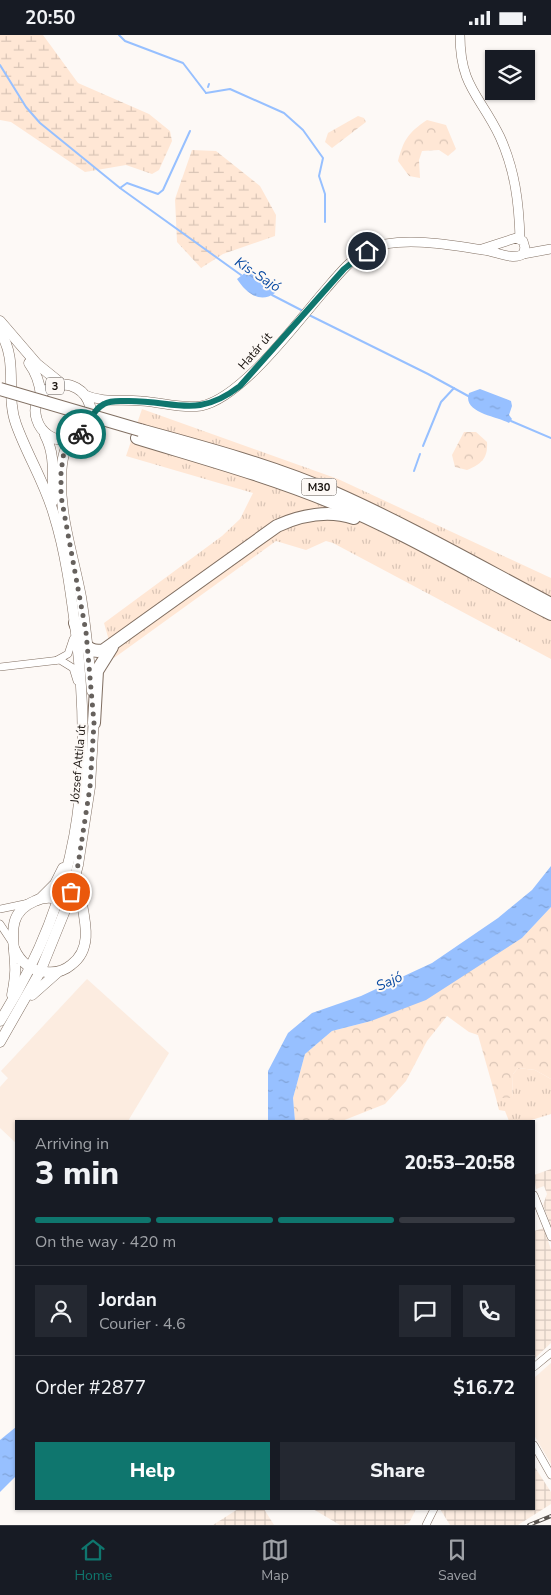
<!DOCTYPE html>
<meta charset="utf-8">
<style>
body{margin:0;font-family:"Nunito Sans",sans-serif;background:#242831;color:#f1f3f6;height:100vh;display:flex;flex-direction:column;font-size:19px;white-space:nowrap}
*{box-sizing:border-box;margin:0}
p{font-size:16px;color:#9ea1a6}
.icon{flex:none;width:28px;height:28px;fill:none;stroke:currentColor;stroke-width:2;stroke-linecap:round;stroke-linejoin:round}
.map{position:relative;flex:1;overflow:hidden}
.side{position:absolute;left:15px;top:1085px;width:520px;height:390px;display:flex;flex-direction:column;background:#171b24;border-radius:0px;box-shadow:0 1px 4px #0004}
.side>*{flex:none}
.buttons{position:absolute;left:485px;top:15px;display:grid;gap:10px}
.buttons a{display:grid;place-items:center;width:50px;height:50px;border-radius:0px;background:#171b24;box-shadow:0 1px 4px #0004;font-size:25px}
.pin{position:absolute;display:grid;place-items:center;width:42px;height:42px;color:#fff;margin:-21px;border:2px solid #fff;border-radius:50%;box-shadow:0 1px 5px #0007}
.courier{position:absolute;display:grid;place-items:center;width:50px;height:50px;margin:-25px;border:4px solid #0f766e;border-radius:50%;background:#fff;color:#222;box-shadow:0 1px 6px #0007}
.summary em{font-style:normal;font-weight:800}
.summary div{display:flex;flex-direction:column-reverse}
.summary{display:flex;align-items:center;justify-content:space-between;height:85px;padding:0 20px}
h1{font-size:32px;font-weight:800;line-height:38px}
.bar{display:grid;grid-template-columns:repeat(4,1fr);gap:8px 5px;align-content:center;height:60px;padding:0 20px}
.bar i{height:6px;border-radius:4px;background:#363941}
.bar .selected{background:#0f766e}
.bar p{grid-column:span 4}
.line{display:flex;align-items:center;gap:12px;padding:0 20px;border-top:1px solid #363941}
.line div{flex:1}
.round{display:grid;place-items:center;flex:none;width:52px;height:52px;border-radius:0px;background:#242831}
.action{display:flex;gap:10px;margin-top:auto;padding:10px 20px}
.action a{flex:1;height:58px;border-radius:0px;background:#0f766e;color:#fff;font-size:20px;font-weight:800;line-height:58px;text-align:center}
.action a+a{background:#242831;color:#f1f3f6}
.status{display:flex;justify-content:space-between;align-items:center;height:35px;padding:0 25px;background:#171b24;direction:ltr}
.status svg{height:14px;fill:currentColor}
.dock{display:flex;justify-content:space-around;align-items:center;height:70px;border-top:1px solid #363941;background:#171b24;font-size:14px;color:#9ea1a6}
.dock a{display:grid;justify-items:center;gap:2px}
.dock .selected{color:#0f766e}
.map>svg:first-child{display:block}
.built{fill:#fcece0}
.industrial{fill:url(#industrial-grid)}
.grass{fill:url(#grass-tufts)}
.forest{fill:url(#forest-crowns)}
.wetland{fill:url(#wetland-marsh)}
.water{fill:url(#water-ripples)}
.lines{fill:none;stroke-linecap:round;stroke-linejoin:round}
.stream{stroke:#97c0ff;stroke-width:2}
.street-casing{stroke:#806f62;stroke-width:8}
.secondary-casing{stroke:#806f62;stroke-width:10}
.primary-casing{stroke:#806f62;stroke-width:11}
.highway-casing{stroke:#806f62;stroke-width:14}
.street{stroke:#fff;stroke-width:7}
.secondary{stroke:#fff;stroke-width:9}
.primary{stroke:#fff;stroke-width:10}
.highway{stroke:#fff;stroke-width:12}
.rail-casing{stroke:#59534f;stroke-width:4}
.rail{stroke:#fdf9f6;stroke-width:2;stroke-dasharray:5.5;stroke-linecap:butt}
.highway-bridge-casing{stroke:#806f62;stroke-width:14;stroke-linecap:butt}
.highway-bridge{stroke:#fff;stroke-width:12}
.done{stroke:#66615d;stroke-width:5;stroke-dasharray:0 9}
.route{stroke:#0f766e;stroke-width:6}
.labels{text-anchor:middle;stroke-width:4;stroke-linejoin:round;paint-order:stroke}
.shield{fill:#fdf9f6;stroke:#5b5551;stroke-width:1}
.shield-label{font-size:11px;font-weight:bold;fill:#150f0a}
.street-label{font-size:12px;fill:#150f0a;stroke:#fdf9f6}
.water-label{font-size:14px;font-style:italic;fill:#094aa2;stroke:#fdf9f6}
</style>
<div class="status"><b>20:50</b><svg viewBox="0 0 49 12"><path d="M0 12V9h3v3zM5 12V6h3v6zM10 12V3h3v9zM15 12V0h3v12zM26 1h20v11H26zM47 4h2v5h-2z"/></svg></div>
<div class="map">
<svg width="551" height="1490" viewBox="0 0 551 1490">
<defs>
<pattern id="industrial-grid" width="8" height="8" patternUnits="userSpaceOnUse" patternTransform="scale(1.25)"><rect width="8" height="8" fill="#fcece0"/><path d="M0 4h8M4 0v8" fill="none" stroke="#d7c9bf"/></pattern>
<pattern id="grass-tufts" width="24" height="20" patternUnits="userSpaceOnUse" patternTransform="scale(1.25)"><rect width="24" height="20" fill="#ffe7d5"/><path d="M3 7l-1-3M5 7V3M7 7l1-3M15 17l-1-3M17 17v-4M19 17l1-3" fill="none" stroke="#dac5b6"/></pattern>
<pattern id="forest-crowns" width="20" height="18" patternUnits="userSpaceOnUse" patternTransform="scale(1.25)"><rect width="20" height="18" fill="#ffe7d5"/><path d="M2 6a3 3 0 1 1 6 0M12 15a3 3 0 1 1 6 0" fill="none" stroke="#dac5b6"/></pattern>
<pattern id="wetland-marsh" width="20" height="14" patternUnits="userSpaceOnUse" patternTransform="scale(1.25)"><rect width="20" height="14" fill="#ffe7d5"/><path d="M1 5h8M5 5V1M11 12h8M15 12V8" fill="none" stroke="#dac5b6"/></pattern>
<pattern id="water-ripples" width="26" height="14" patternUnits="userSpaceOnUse" patternTransform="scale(1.25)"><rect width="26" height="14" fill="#97c0ff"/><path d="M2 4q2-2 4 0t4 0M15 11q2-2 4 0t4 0" fill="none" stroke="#81a4d9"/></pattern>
</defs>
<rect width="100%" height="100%" fill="#fdf9f6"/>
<!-- built -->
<g class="built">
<path d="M87,944L169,1018L128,1086H16V1108L0,1093V1052L8,1043L1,1036Z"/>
<path d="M551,1328V1429L534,1400V1343Z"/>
</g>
<!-- industrial -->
<g class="industrial">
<path d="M551,1134V1191L543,1170L547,1159L544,1151L536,1154L534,1140Z"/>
<path d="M544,1193L551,1215V1308L534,1324V1196Z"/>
<path d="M534,1431L551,1457V1469L518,1490H450L440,1474H534Z"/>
<path d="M238,1474H264L274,1490H213Z"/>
<path d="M313,1474H416L409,1488L403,1490H340Z"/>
</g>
<!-- grass -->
<g class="grass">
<path d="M142,374L338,444L551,543V624L333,508L326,506L306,515L276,506L114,623L104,588L222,501L240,484L253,458L126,421Z"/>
<path d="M518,1033L535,1035L551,1044V1079L528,1086H509L505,1076L499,1075L496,1063H512L513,1039Z"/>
</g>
<!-- forest -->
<g class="forest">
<path d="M358,81L364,83L366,87L332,113L325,107L328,98Z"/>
<path d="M427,85L446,90L456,114L448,121L439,115L422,116L419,125L420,143L409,141L398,126C404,104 408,98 427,85Z"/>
<path d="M464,397H476L487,407C488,424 481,429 467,435L455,432L452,420Z"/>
<path d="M551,872V1044L535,1035L518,1033L513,1039L512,1063H496L478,1000L469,997L447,981L427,1006L406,1046L385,1069L342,1086H295L293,1063L305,1019L332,996L371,986L522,903Z"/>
</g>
<!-- wetland -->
<g class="wetland">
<path d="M0,0H43L78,48L149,79L170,96L172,106L159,135L152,139L126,130L85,137L11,87L0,85Z"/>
<path d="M192,115L216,116L260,151L276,180L275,201L223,219L201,233L177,207L175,164Z"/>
</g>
<!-- water -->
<g class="water">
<path d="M246,237L256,238L263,247L272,249L275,258C260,269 246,258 237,244Z"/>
<path d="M480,354L511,366L512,371L509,380L512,384L509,388C496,381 462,378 469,358Z"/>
<path d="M551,831V872L522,903L426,965L371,986L332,996L305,1019L293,1063L295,1086H268V1036L288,998L312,978L361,961L432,928L498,883L532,855Z"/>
<path d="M16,1392V1441L0,1457V1405Z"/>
</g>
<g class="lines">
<!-- stream -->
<g class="stream">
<path d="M119,0L125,6L183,28L206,58"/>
<path d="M0,30L26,72L40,88L120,153L241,240"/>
<path d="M208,52L209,49"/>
<path d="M206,58L230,54L284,78L303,95L323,123L319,141L325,159V187"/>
<path d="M120,153L127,148L158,159L163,155L190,96"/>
<path d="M272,260L303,276"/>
<path d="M309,280L428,339L470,362"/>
<path d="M511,386L551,403"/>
<path d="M423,411L441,367L454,353"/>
<path d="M414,436L420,419"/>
</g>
<defs>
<g id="street">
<path d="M57,625L68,619L73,604"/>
<path d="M0,632L60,625L73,633L77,646"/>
<path d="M0,874L29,868"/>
<path d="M0,889L12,907"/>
<path d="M534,1160L551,1202"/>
<path d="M534,1332L551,1318"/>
<path d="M534,1410L551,1440"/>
<path d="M426,1490L434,1474"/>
</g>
<g id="secondary">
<path d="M460,0C460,52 480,60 500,102C515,135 519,168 520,204"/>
<path d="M523,219L551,214"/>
<path d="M85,360C104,368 121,364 141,366C161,367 180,374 201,371C242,363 297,287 326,254C338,240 351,224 367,215C397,200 451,210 483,215C495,216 513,226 523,219L525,213L523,206L516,203L482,214"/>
</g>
<g id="primary">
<path d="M0,286L37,329L63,350"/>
<path d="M0,297C19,325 5,359 16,389C27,420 45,448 54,480C66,518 71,559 76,598C94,745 79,860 0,986"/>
<path d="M29,328C37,339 40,348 41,361"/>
<path d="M45,400C56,420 52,443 53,466"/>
<path d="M71,404C36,412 20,361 55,351C70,346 86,355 90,371C93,382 88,394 78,401C75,403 72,403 69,407C62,418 61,433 61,447C61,486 74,524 81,562C86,593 89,625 92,656"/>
<path d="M41,863L55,849L63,833"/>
<path d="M14,913C20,927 31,936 46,937C55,938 64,936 71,930C99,910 79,871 78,843"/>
<path d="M12,960C14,950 16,939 15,929C14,904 5,878 35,866C45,861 54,862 65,866"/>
<path d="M32,960L58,937"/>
<path d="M0,1007L40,937L68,868L78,830L90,752L94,681"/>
</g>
<g id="highway">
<path d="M140,395C206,413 273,431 335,458C409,491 479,531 551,569"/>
<path d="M137,403C202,423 268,441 331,467C407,498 478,542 551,579"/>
<path d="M75,588C80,602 85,620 104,615L277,491C301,480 329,475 354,483"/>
<path d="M94,688L97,636L112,612"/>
</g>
</defs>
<!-- street casing -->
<use href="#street" class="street-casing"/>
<!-- secondary casing -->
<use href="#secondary" class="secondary-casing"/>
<!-- primary casing -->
<use href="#primary" class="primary-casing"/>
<!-- highway casing -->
<use href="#highway" class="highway-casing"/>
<!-- street -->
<use href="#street" class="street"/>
<!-- secondary -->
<use href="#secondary" class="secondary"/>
<!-- primary -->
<use href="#primary" class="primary"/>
<!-- highway -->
<use href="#highway" class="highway"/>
<defs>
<path id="rail" d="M529,1490L551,1481"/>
</defs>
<!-- rail casing -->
<use href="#rail" class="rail-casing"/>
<!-- rail -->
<use href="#rail" class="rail"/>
<defs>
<path id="highway-bridge" d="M0,354L140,395"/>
</defs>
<!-- highway-bridge casing -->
<use href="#highway-bridge" class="highway-bridge-casing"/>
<!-- highway-bridge -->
<use href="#highway-bridge" class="highway-bridge"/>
</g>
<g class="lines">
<!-- done -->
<path class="done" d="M71,857L78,830L90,752L94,688L86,597L61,461V437L64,416L71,404L81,399"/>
<!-- route -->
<path class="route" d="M81,399C90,390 92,375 104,369C111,365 119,366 126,366C175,365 196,385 240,351L344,234L367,216"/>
</g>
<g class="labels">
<!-- shield labels -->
<g class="shield">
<rect x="46" y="342.5" width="18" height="17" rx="4"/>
<rect x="301.5" y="443.5" width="35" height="17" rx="4"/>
</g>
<g class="shield-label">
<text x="55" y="355">3</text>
<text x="319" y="456">M30</text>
</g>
<!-- street labels -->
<g class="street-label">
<text transform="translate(255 316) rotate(-49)" y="4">Határ út</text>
<text transform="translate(78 729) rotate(-85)" y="4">József Attila út</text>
</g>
<!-- water labels -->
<g class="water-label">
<text transform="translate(258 239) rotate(33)" y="5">Kis-Sajó</text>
<text transform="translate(389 946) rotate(-24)" y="5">Sajó</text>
</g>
</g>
</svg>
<div class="buttons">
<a><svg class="icon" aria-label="layers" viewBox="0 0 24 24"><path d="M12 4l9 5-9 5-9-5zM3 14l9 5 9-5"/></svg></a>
</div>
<div class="pin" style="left:71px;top:857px;background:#ea580c"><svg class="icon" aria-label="bag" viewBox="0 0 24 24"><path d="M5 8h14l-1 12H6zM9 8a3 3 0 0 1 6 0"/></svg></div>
<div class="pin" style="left:367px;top:216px;background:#1f2937"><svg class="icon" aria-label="home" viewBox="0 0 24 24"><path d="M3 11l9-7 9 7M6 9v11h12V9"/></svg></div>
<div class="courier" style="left:81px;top:399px"><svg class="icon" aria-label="bike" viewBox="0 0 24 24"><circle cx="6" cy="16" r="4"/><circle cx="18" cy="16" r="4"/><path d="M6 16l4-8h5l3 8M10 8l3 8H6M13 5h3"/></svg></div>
<section class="side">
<div class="summary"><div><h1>3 min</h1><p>Arriving in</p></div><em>20:53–20:58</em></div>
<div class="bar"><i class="selected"></i><i class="selected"></i><i class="selected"></i><i></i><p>On the way · 420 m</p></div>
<div class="line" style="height:90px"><a class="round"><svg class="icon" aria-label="person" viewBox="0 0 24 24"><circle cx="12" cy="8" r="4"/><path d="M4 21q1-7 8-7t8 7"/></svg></a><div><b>Jordan</b><p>Courier · 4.6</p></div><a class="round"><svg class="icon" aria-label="chat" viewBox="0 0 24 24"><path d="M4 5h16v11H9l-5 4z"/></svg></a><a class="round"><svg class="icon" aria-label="phone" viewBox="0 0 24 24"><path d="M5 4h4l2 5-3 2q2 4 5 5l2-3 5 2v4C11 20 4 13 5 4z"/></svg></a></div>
<div class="line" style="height:65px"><div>Order #2877</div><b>$16.72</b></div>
<div class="action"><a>Help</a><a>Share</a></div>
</section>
</div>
<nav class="dock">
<a class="selected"><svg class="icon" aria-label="home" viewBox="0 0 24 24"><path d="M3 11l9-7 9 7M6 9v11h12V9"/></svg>Home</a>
<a><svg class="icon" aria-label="map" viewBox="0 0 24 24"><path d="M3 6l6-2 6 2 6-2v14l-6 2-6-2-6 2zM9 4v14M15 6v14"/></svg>Map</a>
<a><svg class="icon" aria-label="saved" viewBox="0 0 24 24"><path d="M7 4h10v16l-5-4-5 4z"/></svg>Saved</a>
</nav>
